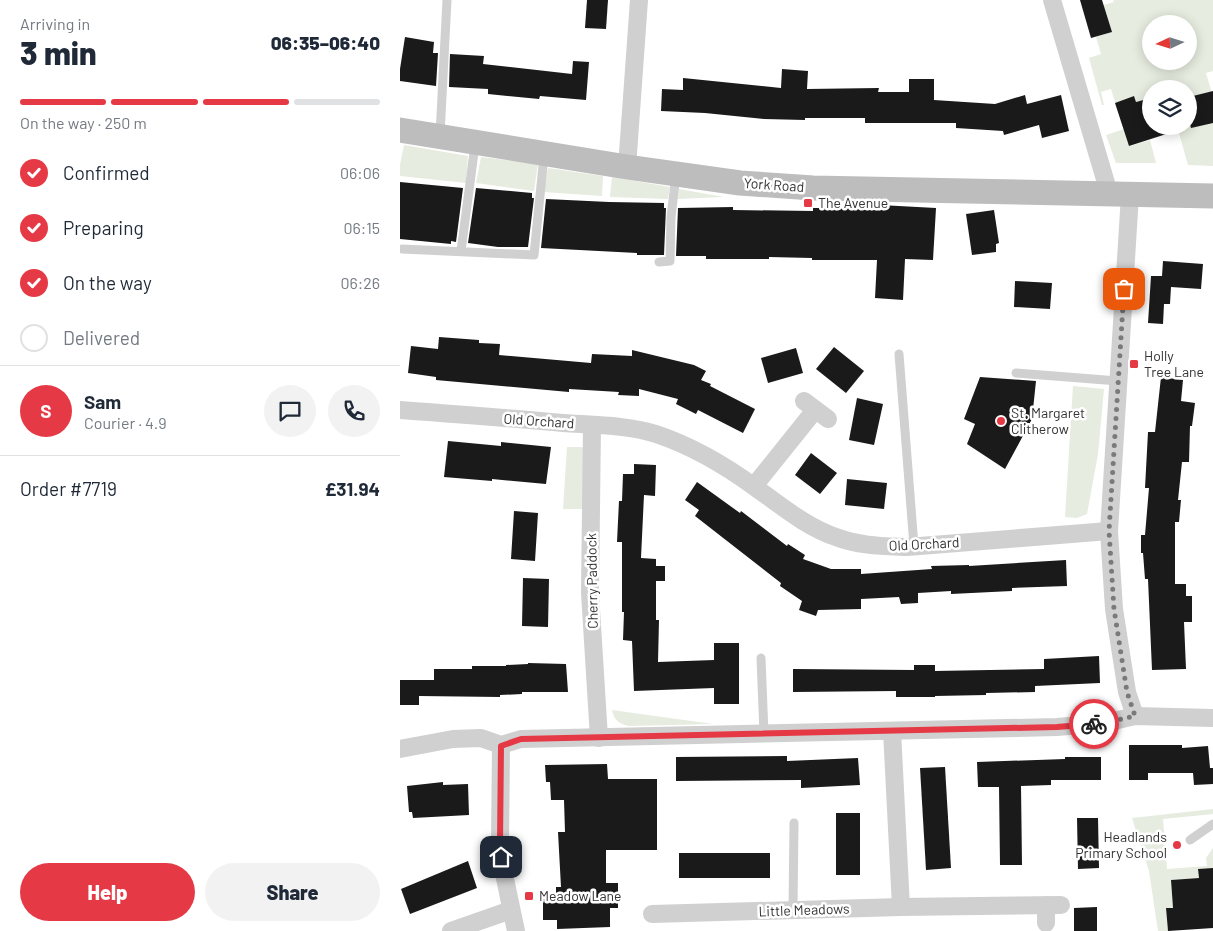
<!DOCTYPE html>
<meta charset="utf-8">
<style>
body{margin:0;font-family:Barlow,sans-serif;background:#f2f2f3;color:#1f2937;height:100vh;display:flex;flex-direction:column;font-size:19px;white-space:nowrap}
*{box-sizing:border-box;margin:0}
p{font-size:16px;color:#747a83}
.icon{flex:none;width:28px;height:28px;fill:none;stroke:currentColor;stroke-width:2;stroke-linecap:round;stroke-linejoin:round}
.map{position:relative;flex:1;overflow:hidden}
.sheet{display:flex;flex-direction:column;background:#fff;width:400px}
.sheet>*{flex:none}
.needle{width:32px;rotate:266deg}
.tools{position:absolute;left:742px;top:15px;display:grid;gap:10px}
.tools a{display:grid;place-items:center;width:55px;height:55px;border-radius:50%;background:#fff;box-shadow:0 2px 12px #0003;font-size:25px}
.pin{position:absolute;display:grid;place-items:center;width:42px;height:42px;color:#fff;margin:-21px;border-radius:10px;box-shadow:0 2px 8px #0006}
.courier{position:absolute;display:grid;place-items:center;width:50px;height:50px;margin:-25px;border:4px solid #e63946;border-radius:50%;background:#fff;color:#222;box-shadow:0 1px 6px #0007}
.overview em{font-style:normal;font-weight:800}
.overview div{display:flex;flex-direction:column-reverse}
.overview{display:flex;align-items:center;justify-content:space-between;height:85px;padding:0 20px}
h1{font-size:32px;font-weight:800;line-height:38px}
.bar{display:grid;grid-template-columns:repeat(4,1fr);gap:8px 5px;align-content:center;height:60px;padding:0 20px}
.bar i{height:6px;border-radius:4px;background:#e0e1e3}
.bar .on{background:#e63946}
.bar p{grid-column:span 4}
.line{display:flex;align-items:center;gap:12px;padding:0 20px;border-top:1px solid #e0e1e3}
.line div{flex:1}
.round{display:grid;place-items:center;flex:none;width:52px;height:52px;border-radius:26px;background:#f2f2f3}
ol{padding:0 20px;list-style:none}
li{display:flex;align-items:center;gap:15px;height:55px}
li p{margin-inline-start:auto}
li .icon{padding:5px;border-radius:50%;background:#e63946;color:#fff;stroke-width:4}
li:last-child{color:#747a83}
li i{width:28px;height:28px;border:2px solid #e0e1e3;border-radius:50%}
.button{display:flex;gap:10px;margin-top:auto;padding:10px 20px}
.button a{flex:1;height:58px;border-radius:30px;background:#e63946;color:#fff;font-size:20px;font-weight:800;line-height:58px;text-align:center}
.button a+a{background:#f2f2f3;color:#1f2937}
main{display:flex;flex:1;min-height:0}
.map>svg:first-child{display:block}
.green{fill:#e6ecdf;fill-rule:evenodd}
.building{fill:#1a1a1a}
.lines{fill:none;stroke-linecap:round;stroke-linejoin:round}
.lane{stroke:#d0d0d0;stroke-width:9}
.street{stroke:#d0d0d0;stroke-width:18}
.secondary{stroke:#bdbdbd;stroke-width:25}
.done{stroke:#7a7a7a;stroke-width:5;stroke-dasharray:0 9}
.route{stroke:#e63946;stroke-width:6}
.poi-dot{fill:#e63946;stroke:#fff;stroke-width:2}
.labels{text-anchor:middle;stroke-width:5;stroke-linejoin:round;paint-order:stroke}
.street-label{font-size:14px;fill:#333;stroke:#fff}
.poi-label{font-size:14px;fill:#333;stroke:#fff;text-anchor:start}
</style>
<main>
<section class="sheet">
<div class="overview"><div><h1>3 min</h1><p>Arriving in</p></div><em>06:35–06:40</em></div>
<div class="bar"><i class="on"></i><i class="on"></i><i class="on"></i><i></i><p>On the way · 250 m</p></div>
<ol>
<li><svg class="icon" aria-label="check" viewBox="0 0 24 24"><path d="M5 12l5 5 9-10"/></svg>Confirmed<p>06:06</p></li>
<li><svg class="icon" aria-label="check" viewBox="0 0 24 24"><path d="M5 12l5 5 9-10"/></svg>Preparing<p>06:15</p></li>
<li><svg class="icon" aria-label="check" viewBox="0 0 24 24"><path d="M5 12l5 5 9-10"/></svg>On the way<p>06:26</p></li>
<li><i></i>Delivered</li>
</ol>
<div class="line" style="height:90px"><b class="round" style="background:#e63946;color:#fff">S</b><div><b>Sam</b><p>Courier · 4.9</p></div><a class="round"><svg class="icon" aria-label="chat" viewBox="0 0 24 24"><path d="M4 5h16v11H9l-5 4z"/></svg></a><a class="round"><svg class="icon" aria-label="phone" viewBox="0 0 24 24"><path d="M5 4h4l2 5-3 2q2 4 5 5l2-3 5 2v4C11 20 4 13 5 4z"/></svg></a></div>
<div class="line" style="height:65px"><div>Order #7719</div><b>£31.94</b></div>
<div class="button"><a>Help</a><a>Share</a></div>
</section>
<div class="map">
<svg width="813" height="931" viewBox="0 0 813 931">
<rect width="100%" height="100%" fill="#fff"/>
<!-- green -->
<g class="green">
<path d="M713,0H813V71L806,73L813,97V166L788,165L777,126H789V89H751V98L736,102L734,96L716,105L711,89L701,92L704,105H702L689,58L701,54L696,37L711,32L703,5L714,2ZM751,24H789V61H751Z"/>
<path d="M724,129L730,146L750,140L756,163H716L706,135Z"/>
<path d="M4,145L68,156L66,183L0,176V165Z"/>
<path d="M81,157L138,164L134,191L76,183Z"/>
<path d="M148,168L203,176L202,196L143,192Z"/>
<path d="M212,177L270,187L268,199L210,197Z"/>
<path d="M279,189L324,197L278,199Z"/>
<path d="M673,386L704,389L698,454L687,514L677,518L665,517Z"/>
<path d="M167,447H182L185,451L183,509H163Z"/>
<path d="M212,710L313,724L229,726C219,724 214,720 212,710Z"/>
<path d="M813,809V814L763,819L767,869L807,866L806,858L813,848V868L798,869L799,878L771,880L773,908L766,909L768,931H758L749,871L732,818Z"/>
</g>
<!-- building -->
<g class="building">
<path d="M187,0H208L206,29L185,28Z"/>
<path d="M680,0H702L712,32L691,38Z"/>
<path d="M5,37L34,42L33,53H38L36,86L0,81V69Z"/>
<path d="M50,54L84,56L83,64L172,74L173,61L189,62L186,100L140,96L139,99L88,94V89L49,87Z"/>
<path d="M382,69L408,71L407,89L479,88L478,92H509V79H534V100L595,104L625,95L627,104L661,95L669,131L642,138L639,125L604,135L603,131L556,128V123H465V118H405V120L364,119L305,113L261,111L262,89L283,90V78L381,88Z"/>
<path d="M813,91V123L791,128L789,120V97Z"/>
<path d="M734,96L736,102L751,98V126H781L782,129L729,146L715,103Z"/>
<path d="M0,182L63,188L56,242L51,241V244L0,239Z"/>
<path d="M76,188L132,193V198H134L128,247H98L68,243Z"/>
<path d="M146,199L209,202L264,203V208H266L264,255H237V253L141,248Z"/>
<path d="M480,205L536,208L533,260L505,259L503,300L475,298L477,260H412V258L369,257V259H306V256H276L278,208L333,207V210L413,211V208H480Z"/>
<path d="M594,210L599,243L596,244V252L572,255L566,214Z"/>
<path d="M763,261L803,264L801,289L771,287L770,304H764L763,324L748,323L751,276H762Z"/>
<path d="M615,281L652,283L650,309L614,307Z"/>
<path d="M39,337L79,340V343L100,344L99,355L191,363L192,354L232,356V350L294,365L306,371L301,380L311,384L310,386L355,409L343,433L298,410L296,414L276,404L278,399L239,389V396L218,395L219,392L169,389V392L36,380V377L8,373L11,346L38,349Z"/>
<path d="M434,347L464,371L446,393L416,369Z"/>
<path d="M396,348L403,373L368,383L361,358Z"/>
<path d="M580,377L636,381L632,419L605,469L567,444L575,424L564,419Z"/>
<path d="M761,377L783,380L781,401L795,403L792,426H790L789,462H782L778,500H781L779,522H775V584H786V596H792V622H784L786,669L752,670L748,579H745L743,553H741V535H745L749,488H745L748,432H755Z"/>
<path d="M457,398L483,404L474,445L449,440Z"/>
<path d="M48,441L101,446V442L151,447L146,484L92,479V481L44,477Z"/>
<path d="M411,453L437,473L420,494L395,475Z"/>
<path d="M234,464L256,465L255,496L244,495L241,558L256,559V566H265V581H256V620H259L258,662L314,660V643H339V704H314V688L234,691L232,641L223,640L224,612H222V542H217L219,501H222L223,474H234Z"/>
<path d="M447,479L487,483L484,509L445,505Z"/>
<path d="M297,482L340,513L341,511L387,546L388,544L405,555L403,559L431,569H461V574L532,569L531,566L569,565V566L666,560L667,586L612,588V591L551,594V591L518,593V603L501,604L499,597L461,599V609L418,610L416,616L399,610L402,601L380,586L381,583L295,516L299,510L285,500Z"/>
<path d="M114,511L138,513L135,561L111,559Z"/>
<path d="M123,578L149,579L148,627L122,626Z"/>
<path d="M699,656L700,683L635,686V692L586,693V695L535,696V697H496V691L393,692V669L514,670V665H535V671L644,669V659Z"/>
<path d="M128,663L166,664L168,692H122V694L100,695V697L19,696V705H0V680H34V669H72V666H106V665L128,664Z"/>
<path d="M729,745H782V748L808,746L810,768H813V784L794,785L793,773H748V780H729Z"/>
<path d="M387,756V761L458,758L460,785L401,788V780L276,781V757Z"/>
<path d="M665,757H701V780H651V785L621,786L622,865H600L599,787H578L577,762L665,759Z"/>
<path d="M207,764L208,779H257V850H206V883H218V908H210V927L157,929V920H143V893H156V887H161L158,832H165L164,800H151L150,782H146L145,765Z"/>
<path d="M545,767L551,868L526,870L520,768Z"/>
<path d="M43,782V785L68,784L69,815L13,818L12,812H9L7,786Z"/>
<rect x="436" y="813" width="24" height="62"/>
<path d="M677,818H698L699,868L678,869Z"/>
<rect x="279" y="853" width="91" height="25"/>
<path d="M68,861L77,888L10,914L1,889Z"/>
<path d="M813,868V928L768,931L766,908H773L771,880L799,878L798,869Z"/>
<path d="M697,907V931H674V908Z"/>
</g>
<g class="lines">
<!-- lane -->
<g class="lane">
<path d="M40,135L47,0"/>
<path d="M2,249L134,255L144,156"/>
<path d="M61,251L75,145"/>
<path d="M259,262L270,261L271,217L276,175"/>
<path d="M499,354L514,546"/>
<path d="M616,373L718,381"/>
<path d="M361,658L364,734"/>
<path d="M790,840L813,824"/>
<path d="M393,910L394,823"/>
</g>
<!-- street -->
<g class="street">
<path d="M652,0L709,193"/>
<path d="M227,167L239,0"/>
<path d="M730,195L709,531L714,609L727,692L735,716"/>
<path d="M404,401L428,419"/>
<path d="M0,410C54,414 108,418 163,423C192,425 229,425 256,434C292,446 326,466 356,488C382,506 406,527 436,537C459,546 484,546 507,547L709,531"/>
<path d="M192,425L190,593L199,738"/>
<path d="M354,486L415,410"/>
<path d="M492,731L501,907"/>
<path d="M101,745L100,844L103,869L116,931"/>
<path d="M0,749L53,739L81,738L101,745L121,739L657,727L705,723L735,716L813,718"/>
<path d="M252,914L501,907L661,905"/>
<path d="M646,923V905"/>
<path d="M51,931L111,910"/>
</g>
<!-- secondary -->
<path class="secondary" d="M0,130L227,167L340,183L413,188L813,196"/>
</g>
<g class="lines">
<!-- done -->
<path class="done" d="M694,724L705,723L735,716L727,692L714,609L709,531L724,289"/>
<!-- route -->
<path class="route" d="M101,857L100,844L101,746L121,739L657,727L694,724"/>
</g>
<!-- markers -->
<g class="poi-dot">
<rect x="403" y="198" width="10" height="10" rx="2.5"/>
<rect x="729" y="359" width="10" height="10" rx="2.5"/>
<circle cx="601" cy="421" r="5"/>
<circle cx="777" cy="845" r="5"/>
<rect x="124" y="891" width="10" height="10" rx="2.5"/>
</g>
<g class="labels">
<!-- street labels -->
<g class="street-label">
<text transform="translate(374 185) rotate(4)" y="5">York Road</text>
<text transform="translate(139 421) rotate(4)" y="5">Old Orchard</text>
<text transform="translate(524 544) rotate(-3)" y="5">Old Orchard</text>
<text transform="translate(192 581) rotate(-91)" y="5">Cherry Paddock</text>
<text transform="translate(404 910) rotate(-2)" y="5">Little Meadows</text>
</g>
<!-- poi labels -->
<g class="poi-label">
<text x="418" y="208">The Avenue</text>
<text x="744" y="361">Holly<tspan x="744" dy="16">Tree Lane</tspan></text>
<text x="611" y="418">St. Margaret<tspan x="611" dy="16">Clitherow</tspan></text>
<text x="767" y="842" text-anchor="end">Headlands<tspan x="767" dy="16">Primary School</tspan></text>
<text x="139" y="901">Meadow Lane</text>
</g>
</g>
</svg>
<div class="tools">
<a><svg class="needle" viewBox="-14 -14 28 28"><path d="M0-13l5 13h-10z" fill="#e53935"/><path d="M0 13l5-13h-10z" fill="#747a83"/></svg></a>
<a><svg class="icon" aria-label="layers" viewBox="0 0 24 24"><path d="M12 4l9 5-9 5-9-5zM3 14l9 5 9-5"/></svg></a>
</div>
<div class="pin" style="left:724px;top:289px;background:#ea580c"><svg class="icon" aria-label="bag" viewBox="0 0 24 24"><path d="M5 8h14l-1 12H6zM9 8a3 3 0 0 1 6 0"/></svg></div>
<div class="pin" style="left:101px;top:857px;background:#1f2937"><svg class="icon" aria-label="home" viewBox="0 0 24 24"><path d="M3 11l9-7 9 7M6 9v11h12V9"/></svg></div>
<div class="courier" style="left:694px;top:724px"><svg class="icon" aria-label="bike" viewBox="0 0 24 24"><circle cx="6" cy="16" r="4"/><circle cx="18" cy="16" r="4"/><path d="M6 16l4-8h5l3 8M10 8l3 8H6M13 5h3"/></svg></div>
</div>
</main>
